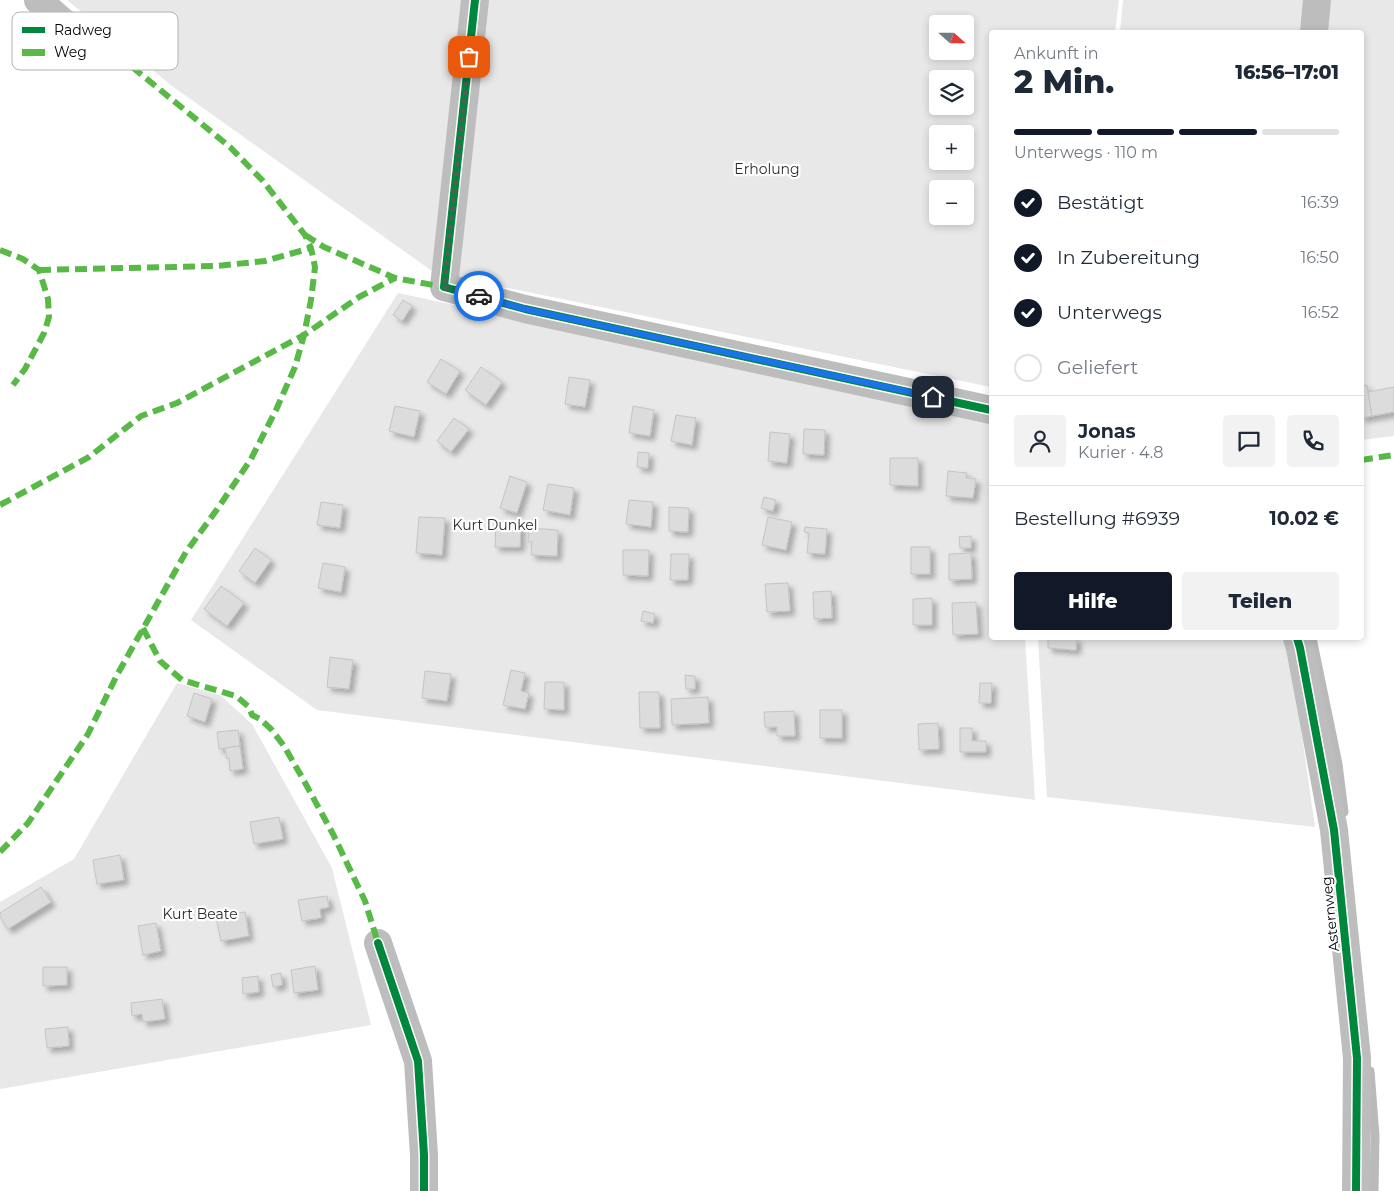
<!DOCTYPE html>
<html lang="de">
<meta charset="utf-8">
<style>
body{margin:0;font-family:Montserrat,sans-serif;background:#f2f2f3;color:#1f2937;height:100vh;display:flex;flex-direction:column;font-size:19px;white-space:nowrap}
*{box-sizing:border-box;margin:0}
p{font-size:16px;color:#747a83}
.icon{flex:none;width:28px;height:28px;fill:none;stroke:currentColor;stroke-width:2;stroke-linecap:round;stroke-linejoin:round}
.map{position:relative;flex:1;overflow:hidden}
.sheet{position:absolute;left:989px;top:30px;width:375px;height:610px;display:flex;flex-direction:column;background:#fff;border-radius:5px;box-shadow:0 2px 8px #0003}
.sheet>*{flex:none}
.needle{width:32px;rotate:111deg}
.tools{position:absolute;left:929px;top:15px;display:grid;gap:10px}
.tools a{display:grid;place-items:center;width:45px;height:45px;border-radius:5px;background:#fff;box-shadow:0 2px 8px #0003;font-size:25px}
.pin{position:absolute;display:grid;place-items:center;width:42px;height:42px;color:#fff;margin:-21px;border-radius:10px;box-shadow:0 2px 8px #0006}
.courier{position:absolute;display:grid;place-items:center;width:50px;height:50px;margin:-25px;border:4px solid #1a73e8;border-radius:50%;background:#fff;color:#222;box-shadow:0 1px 6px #0007}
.summary em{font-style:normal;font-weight:800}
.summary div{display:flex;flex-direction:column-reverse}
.summary{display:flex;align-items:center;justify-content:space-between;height:85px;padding:0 25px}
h1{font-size:32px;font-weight:800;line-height:38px}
.bar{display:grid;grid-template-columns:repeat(4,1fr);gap:8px 5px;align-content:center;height:60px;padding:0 25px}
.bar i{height:6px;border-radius:4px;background:#e0e1e3}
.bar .selected{background:#111827}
.bar p{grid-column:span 4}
.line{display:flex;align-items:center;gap:12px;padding:0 25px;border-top:1px solid #e0e1e3}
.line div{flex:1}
.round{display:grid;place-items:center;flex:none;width:52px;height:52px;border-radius:5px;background:#f2f2f3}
ol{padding:0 25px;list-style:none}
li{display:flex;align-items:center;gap:15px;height:55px}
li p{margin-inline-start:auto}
li .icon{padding:5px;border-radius:50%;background:#111827;color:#fff;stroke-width:4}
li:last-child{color:#747a83}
li i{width:28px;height:28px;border:2px solid #e0e1e3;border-radius:50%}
.button{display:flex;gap:10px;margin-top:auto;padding:10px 25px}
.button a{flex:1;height:58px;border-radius:5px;background:#111827;color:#fff;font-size:20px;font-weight:800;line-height:58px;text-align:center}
.button a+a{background:#f2f2f3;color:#1f2937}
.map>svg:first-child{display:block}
.green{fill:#e8e8e8;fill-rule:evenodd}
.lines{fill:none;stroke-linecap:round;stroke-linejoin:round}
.stream{stroke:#bababa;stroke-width:9}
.building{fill:#dcdcdc;stroke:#c4c4c4;filter:url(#shadow)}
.minor{stroke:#bdbdbd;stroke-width:28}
.quiet{stroke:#58b947;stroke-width:6;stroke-dasharray:12 6;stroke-linecap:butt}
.cycleway-casing{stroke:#fff;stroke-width:11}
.cycleway{stroke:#00873e;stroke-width:8}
.done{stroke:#595959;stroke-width:5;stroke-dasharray:0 9}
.route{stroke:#1a73e8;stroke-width:6}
.labels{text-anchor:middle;stroke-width:4.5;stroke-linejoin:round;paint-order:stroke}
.park-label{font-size:14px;fill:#2d2d2d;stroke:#fff}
.street-label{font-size:14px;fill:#000;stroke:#fff}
.key{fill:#fff;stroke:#b2b2b2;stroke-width:1}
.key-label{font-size:14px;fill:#000}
</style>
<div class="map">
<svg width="1394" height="1191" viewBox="0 0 1394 1191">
<defs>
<filter id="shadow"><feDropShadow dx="4.5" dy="4.5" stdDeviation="2.5" flood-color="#0004"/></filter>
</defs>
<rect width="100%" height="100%" fill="#fff"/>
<!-- green -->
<g class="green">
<path d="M67,0H469L439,276L172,86Z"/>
<path d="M485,0H1119L1115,32H991V387L459,278ZM938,24H965V51H938ZM938,79H965V106H938ZM938,134H965V161H938ZM938,189H965V216H938Z"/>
<path d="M1123,0H1394V436L1361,440V32H1120Z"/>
<path d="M398,293L991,420V638H1025L1035,800L317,710L191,620Z"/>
<path d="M1038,638H1288L1315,827L1047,797Z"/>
<path d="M177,683L220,695L252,724L332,868L371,1025L0,1089V902L74,859Z"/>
</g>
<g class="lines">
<!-- stream -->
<g class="stream">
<path d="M1312,638L1338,764L1344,812"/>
<path d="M1370,1071L1375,1136L1374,1191"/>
</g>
</g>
<!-- building -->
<g class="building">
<path d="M403,300L412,306L402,321L393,315Z"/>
<path d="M441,359L460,371L446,394L427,382Z"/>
<path d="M481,367L502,382L486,405L465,390Z"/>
<path d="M569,377L590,380L585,407L565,404Z"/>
<path d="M1367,385L1372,416L1361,418V386Z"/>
<path d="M1394,387V412L1372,416L1368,392Z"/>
<path d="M395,406L420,411L414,437L389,431Z"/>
<path d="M633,406L654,410L650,436L629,433Z"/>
<path d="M676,415L696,418L692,445L671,441Z"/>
<path d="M454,418L469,429L451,452L437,441Z"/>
<path d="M804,429L825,430L824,455L803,454Z"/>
<path d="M770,432L790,434L787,463L768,461Z"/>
<path d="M638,452L649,453L648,468L637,467Z"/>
<path d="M890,458H918V486L890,485Z"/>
<path d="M948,471L967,473L966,478L976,479L973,498L946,496Z"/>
<path d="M510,476L527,482L517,513L500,508Z"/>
<path d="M548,484L574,488L570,515L543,510Z"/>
<path d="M764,497L776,500L773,511L761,508Z"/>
<path d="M629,500L653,502L651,527L626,524Z"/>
<path d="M321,502L343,505L340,528L317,525Z"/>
<path d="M669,507L689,508L688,532L669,531Z"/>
<path d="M419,517L445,518L442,555L416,553Z"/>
<path d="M768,517L792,522L786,550L762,545Z"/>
<path d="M496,522L521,523L520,547H495Z"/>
<path d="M805,527L827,529L825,554L807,553L809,533L804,532Z"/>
<path d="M529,528L558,530L557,556L531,555L532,542H528Z"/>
<path d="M971,536V548H960L959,537Z"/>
<rect x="911" y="547" width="19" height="27"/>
<path d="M255,548L271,560L255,583L239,571Z"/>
<path d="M623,550H649L648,576L623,575Z"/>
<path d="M971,553L972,579L949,580V554Z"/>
<path d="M671,554H689L688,580H670Z"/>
<path d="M323,563L345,567L341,592L318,588Z"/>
<path d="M788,583L790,611L767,612L765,584Z"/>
<path d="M221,586L244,603L227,626L204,609Z"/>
<path d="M831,591L832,618L814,619L813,592Z"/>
<path d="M932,598V625H913V599Z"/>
<path d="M976,602L978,634L953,635L952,603Z"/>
<path d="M643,611L655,614L653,623L641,621Z"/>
<path d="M1048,638H1077L1076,650L1048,648Z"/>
<path d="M330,657L353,660L349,689L327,687Z"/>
<path d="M511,670L525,673L521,691L529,693L525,709L503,705Z"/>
<path d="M425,671L451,674L447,701L422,698Z"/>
<path d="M685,675L695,676V689H686Z"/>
<path d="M545,682H564V710L544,709Z"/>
<path d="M980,683H992L991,703H979Z"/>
<path d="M639,692H659L660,728H640Z"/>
<path d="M194,693L212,699L205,722L187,716Z"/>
<path d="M708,697L709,723L672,725L671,699Z"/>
<rect x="820" y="710" width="22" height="28"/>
<path d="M794,711L795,736H777V727H765L764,712Z"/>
<path d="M938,723L939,749L919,750L918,724Z"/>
<path d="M960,728H972V741H986V752H960Z"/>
<path d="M238,730L240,746L219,749L217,732Z"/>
<path d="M240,746L243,769L230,771L229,758L227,759L225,748Z"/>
<path d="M279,817L283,839L254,844L250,822Z"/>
<path d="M120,855L124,880L97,884L93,860Z"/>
<path d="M41,887L51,902L8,929L0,917V913Z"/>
<path d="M327,896L329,907L320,909L321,918L302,921L298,900Z"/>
<path d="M245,912L249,936L221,941L216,917Z"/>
<path d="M156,923L161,951L143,955L138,926Z"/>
<path d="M315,966L318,990L294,993L291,970Z"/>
<path d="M43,967H67V985L43,986Z"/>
<path d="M281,973L282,985L273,987L271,975Z"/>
<path d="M258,976L259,992L243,994L242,978Z"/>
<path d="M162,999L165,1019L143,1022L142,1014L132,1016L131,1003Z"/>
<path d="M68,1027L69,1046L47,1048L45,1029Z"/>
</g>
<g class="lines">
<!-- minor -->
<g class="minor">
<path d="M38,0L63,22L109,48"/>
<path d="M475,0L444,287L525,309L991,410"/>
<path d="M1314,32L1317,0"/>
<path d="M1297,638L1300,648L1334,830L1357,1058L1356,1191"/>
<path d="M378,943L418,1061L424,1155V1191"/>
</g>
<!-- quiet -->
<g class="quiet">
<path d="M305,235L324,247L395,278L444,287"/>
<path d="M0,250L23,259L39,270L48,299L49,317L44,333L25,369L13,385"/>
<path d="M39,270L216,266L265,261L311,248"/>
<path d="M1361,460L1394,455"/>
<path d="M0,505L89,457L141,416L177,403L304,335L359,297L395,278"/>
<path d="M143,628L160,661L182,680L236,696L249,707L252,715L260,719L271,729L284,746L303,779L333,834L365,901L378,943"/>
<path d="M0,852L28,823L88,734L117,675L186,552L218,508L251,459L276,410L295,367L304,335L311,300L315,267L311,248L305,235L263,181L230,147L109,48"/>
</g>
<defs>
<g id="cycleway">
<path d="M475,0L444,287L525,309L991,410"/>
<path d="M1297,638L1300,648L1334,830L1357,1058L1356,1191"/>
<path d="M378,943L418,1061L424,1155V1191"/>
</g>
</defs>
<!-- cycleway casing -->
<use href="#cycleway" class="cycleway-casing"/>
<!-- cycleway -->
<use href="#cycleway" class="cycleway"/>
</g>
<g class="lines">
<!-- done -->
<path class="done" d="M469,57L444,287L479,296"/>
<!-- route -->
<path class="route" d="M479,296L525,309L933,397"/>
</g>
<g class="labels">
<!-- park labels -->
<g class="park-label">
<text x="767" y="174">Erholung</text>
<text x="495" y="530">Kurt Dunkel</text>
<text x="200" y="919">Kurt Beate</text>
</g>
<!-- street labels -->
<g class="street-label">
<text transform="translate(1330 914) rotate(-96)" y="5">Asternweg</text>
</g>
</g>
<!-- legend -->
<rect x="12" y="12" width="166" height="58" rx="8" class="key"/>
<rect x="22" y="27" width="23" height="6" fill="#00873e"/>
<rect x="22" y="49" width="23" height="7" fill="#58b947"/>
<g class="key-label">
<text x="54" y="35">Radweg</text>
<text x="54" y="57">Weg</text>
</g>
</svg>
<div class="tools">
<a><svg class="needle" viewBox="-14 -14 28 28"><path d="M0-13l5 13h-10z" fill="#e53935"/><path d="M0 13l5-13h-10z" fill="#747a83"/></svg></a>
<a><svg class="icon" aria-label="layers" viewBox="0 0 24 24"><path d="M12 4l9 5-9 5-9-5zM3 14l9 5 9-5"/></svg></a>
<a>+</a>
<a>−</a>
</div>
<div class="pin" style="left:469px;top:57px;background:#ea580c"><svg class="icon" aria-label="bag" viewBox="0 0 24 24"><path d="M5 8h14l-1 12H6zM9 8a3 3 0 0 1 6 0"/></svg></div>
<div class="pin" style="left:933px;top:397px;background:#1f2937"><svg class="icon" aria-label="home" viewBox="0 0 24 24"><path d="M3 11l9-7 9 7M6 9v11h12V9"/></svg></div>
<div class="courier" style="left:479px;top:296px"><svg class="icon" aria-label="car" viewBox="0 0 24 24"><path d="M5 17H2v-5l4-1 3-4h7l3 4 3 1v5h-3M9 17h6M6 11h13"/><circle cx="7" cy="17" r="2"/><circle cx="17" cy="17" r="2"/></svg></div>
<section class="sheet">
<div class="summary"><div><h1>2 Min.</h1><p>Ankunft in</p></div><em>16:56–17:01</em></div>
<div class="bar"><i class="selected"></i><i class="selected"></i><i class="selected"></i><i></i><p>Unterwegs · 110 m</p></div>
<ol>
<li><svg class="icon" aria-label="check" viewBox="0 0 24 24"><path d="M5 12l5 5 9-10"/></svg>Bestätigt<p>16:39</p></li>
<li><svg class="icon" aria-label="check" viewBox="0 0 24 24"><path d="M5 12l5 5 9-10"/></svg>In Zubereitung<p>16:50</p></li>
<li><svg class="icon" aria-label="check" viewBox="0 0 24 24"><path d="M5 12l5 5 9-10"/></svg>Unterwegs<p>16:52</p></li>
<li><i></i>Geliefert</li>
</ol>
<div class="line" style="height:90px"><a class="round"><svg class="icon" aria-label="person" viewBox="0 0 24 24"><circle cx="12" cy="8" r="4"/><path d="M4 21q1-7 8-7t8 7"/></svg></a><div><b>Jonas</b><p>Kurier · 4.8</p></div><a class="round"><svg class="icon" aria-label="chat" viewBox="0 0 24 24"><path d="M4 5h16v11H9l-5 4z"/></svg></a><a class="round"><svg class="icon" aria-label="phone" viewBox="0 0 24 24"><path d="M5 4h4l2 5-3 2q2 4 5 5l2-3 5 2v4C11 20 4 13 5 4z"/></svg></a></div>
<div class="line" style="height:65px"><div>Bestellung #6939</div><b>10.02 €</b></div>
<div class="button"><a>Hilfe</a><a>Teilen</a></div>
</section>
</div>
